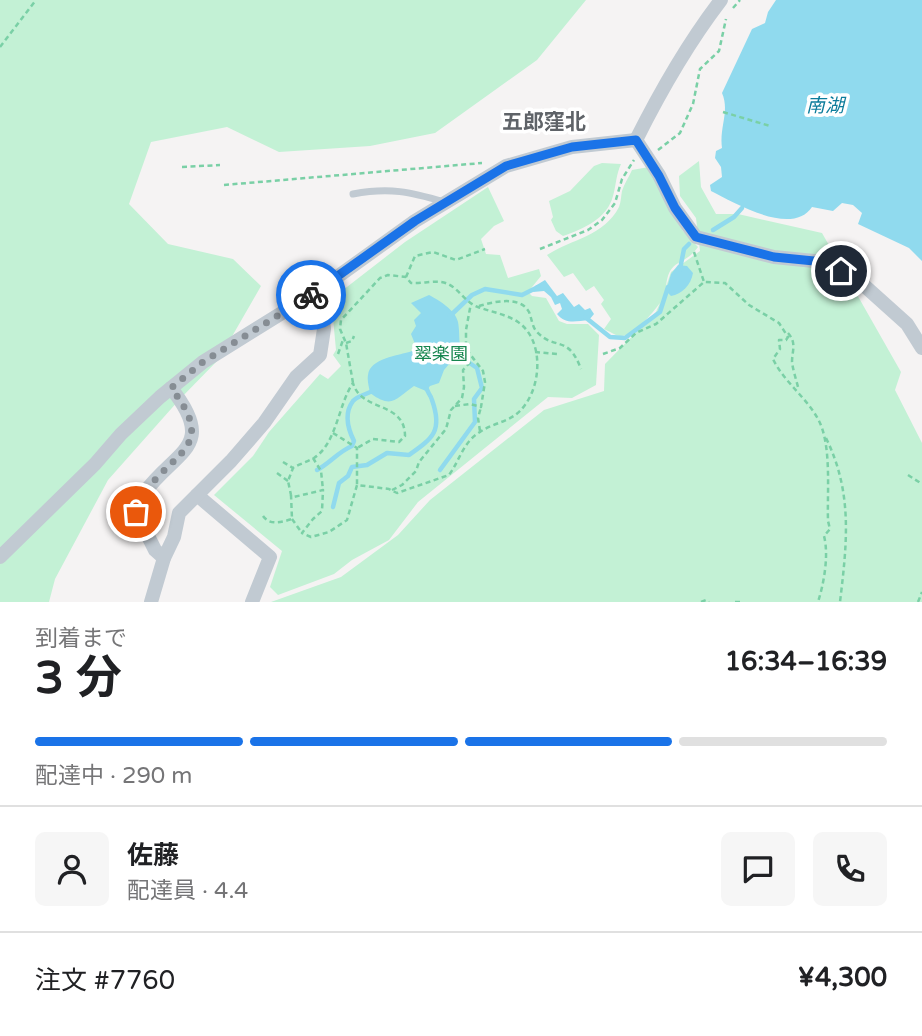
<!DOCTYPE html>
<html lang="ja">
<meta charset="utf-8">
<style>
body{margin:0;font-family:"Varela Round","Noto Sans JP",sans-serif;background:#f6f6f6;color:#202124;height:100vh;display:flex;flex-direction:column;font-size:26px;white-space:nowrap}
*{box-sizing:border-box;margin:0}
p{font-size:23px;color:#757577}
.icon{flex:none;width:38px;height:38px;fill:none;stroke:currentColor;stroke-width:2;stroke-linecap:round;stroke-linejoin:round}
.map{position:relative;height:602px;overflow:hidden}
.drawer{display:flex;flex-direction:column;background:#fff;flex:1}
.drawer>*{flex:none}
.pin{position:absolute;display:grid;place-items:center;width:60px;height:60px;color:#fff;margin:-30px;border:4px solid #fff;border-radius:50%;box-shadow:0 2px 7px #0007}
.courier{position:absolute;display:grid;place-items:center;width:70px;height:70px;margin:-35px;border:5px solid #1a73e8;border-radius:50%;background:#fff;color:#222;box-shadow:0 2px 9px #0007}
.overview em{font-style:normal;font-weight:700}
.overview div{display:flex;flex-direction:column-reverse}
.overview{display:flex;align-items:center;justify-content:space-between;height:119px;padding:0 35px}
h1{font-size:46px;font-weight:700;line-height:52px}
.bar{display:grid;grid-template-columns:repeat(4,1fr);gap:10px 7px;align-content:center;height:84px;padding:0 35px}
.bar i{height:9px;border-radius:5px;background:#e0e0e0}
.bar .on{background:#1a73e8}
.bar p{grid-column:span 4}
.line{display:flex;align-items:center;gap:18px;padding:0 35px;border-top:2px solid #e0e0e0}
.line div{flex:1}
.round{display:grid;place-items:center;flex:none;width:74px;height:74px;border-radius:10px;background:#f6f6f6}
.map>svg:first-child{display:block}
.green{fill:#c3f1d5}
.water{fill:#90daee}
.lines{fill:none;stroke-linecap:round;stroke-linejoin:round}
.stream{stroke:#90daee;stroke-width:4.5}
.path{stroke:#7ad0a6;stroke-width:2.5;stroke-dasharray:5 3.5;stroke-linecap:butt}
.lane{stroke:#c1cad2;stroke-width:7}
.street{stroke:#c1cad2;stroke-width:14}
.done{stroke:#868d94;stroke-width:7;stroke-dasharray:0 12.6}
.route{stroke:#1a73e8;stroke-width:9}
.labels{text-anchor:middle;stroke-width:7;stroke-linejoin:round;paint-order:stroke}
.park-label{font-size:18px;fill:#17864f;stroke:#fff}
.water-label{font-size:19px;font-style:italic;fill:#0c7c9b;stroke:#fff}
.quarter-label{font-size:21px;font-weight:bold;fill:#5f6368;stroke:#fff}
</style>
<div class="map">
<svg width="922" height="602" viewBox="0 0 922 602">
<rect width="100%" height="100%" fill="#f5f3f3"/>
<!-- green -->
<g class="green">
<path d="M0,0H586L537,60L435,133L370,146L279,152L227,127L151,142L129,204L168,244L233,259L261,286L219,359L179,400L108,480L55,579L49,602H0Z"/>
<path d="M699,161L701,187L716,214H738L822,233L901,372L895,390L922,443V602H271L341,577L398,535L430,500L544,410L604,391L605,364L656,312L660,303C653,312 634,337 620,336C616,336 609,331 604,329L611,319L601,304L604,300L594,286L586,291L573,273L564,277L547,255C572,239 604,236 619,207C621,202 621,196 622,191C624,184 629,177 632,170L649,167L683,231L698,247C684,267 669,257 666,287L671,272L700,251L696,218L680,196L679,176Z"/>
<path d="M602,163L621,164C616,175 616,185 613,196C607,219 583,229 563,236L556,231L551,220L553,217L549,201L570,191L594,166Z"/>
<path d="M488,187L504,221L494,226L481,239L486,254L500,255L508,278L539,269L541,276L528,292L532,296L546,298L559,321L567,324H588L599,335L596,385L572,398L548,397L418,502L389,540L352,560L334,574L278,595L270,587L282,551L214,495L253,456L269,432L320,374L328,379L341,366L333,355L336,350L332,307L334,297L405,242Z"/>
</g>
<!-- water -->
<g class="water">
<path d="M776,0H922V261L909,248L858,224L862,213L853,205L842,203L833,211L812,207C792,237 735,203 711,191L710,185L722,177L721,167L715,158L716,151L722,148C719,128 730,111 722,93L752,29L765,23L768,12Z"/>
<path d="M678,265L687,266L693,273C691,285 682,294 671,296L666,291L671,274Z"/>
<path d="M545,280L557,296L563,293L574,307L579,304L585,310L590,308L594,314L589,320C576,321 566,325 557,314L562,309L560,303L555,305L551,297L544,291L533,292L535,286Z"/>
<path d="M429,295C439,300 456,311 458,322C461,339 456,345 468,360L450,363L444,370L439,383L430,386L426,391L414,386C396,398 393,410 370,393C369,387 367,380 368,375C370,358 398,356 412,351L415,344L411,334L416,326L414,320L421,313L411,303Z"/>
</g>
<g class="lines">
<!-- stream -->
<g class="stream">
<path d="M713,230L734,217L742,208"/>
<path d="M680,269L684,249L689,244"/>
<path d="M450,316L472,295L485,289L522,295L538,287"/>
<path d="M585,317L610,337L625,338L660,312L668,287"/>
<path d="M317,470C330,463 338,452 352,446L354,441C348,429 344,413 353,401C357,396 368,394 374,390"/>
<path d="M440,470L475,422L474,399L482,388L477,368L462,358"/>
<path d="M333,507L339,483L348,476L352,467L367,465L387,453L409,455C433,438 443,431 432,400C430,393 426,392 426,385"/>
</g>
<!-- path -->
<g class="path">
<path d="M733,8L740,0"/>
<path d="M0,47L36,0"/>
<path d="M723,112L770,126"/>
<path d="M658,150L680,133L693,104L700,69L719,51L726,19"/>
<path d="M182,167L220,165"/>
<path d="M224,185L482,163"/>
<path d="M540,249L588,230L602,220L615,203L622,179L634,160"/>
<path d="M694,252L704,282"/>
<path d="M406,277L415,256L433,252L456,260L485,249"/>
<path d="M479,306C493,302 520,295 529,312C532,319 532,327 537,332C555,351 568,334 581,369"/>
<path d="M788,333C797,343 792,351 792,362C793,370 796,379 798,387"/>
<path d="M346,343L352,341L354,336"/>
<path d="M535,352L558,354"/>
<path d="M338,354L343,340"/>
<path d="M603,354L620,348L636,333L656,324L704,282L725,283L749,305L779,323L788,337L786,340H779L780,349L773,359C784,382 806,397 818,419C832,444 827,492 828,521L830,529L824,536C829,555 824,583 818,602"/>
<path d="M353,383L346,343L340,329L341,320L380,278L388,275L406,277L411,283C423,284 438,279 448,284C459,289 466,303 478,307C491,312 506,314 518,322C543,339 542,382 525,405C512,423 496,421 480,432C463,442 460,460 449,475L397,493L389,489L357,485L347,520L329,532L311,537L302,533L313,519L322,511L323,490L294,497L291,495L288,481L293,468C299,464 307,462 314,458C337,443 338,405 353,383C361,412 405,401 405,436L399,442L373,439L357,448"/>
<path d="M455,406L470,404L481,407L485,382L483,371L466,349V330L471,303"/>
<path d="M480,431L478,418L481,407"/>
<path d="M333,433L357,448V485"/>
<path d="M826,438C853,493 847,543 840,602"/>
<path d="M313,458L321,471L323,490"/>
<path d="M283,462L293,468"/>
<path d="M277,473L288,481"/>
<path d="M908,475L922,484"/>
<path d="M392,490L402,485L416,471L419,462L446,429L451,410L462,398L464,387L463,370L473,359"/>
<path d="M263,516C270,526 282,522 292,519L291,495"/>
<path d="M292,519L302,533"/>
<path d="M701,602L706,600L709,602"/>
<path d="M735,602H742"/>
<path d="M918,602L922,592"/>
</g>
<!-- lane -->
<path class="lane" d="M353,194C390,187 410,192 445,202"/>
<!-- street -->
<g class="street">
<path d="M721,0C688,43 660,92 636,140L659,175L675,208L696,237L774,257L824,262L858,280L907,324L922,348"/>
<path d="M197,495L270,557L252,602"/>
<path d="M0,557L95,464L121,434L160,397L203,362L319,290L415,221L506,166L572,147L636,140"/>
<path d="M164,558L155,550L136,512C139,506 141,497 145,492C176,450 218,447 171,388"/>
<path d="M151,602L164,558L174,537L179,513L231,461L264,423L296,377L320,355L324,329L319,290"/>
</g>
</g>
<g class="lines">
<!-- done -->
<path class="done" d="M136,512C139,506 141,497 145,492C176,450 217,446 171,388L203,362L311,295"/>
<!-- route -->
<path class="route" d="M311,295L415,221L506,166L572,147L636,140L659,176L675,208L696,237L774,257L824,262L841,271"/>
</g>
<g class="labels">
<!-- park labels -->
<g class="park-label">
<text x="441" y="360">翠楽園</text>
</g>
<!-- water labels -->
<g class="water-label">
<text x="825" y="112">南湖</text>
</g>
<!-- quarter labels -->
<g class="quarter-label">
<text x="544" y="129">五郎窪北</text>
</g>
</g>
</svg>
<div class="pin" style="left:136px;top:512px;background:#ea580c"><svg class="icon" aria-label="bag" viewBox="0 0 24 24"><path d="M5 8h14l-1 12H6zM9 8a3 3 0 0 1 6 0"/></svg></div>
<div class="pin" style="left:841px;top:271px;background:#1f2937"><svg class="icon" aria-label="home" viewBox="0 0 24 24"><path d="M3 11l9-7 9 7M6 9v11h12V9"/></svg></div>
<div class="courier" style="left:311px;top:295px"><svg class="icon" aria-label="bike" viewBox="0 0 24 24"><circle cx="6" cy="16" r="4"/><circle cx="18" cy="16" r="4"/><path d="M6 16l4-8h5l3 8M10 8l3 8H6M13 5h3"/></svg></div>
</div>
<section class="drawer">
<div class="overview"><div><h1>3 分</h1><p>到着まで</p></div><em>16:34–16:39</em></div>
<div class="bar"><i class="on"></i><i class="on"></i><i class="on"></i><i></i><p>配達中 · 290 m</p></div>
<div class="line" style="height:126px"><a class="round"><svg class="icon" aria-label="person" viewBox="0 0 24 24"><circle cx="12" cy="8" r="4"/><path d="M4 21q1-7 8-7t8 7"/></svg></a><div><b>佐藤</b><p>配達員 · 4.4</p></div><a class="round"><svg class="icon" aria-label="chat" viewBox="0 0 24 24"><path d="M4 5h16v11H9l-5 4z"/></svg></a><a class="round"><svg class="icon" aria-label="phone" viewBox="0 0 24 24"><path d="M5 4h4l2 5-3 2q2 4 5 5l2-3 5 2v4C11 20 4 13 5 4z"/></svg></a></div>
<div class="line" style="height:91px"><div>注文 #7760</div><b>¥4,300</b></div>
</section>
